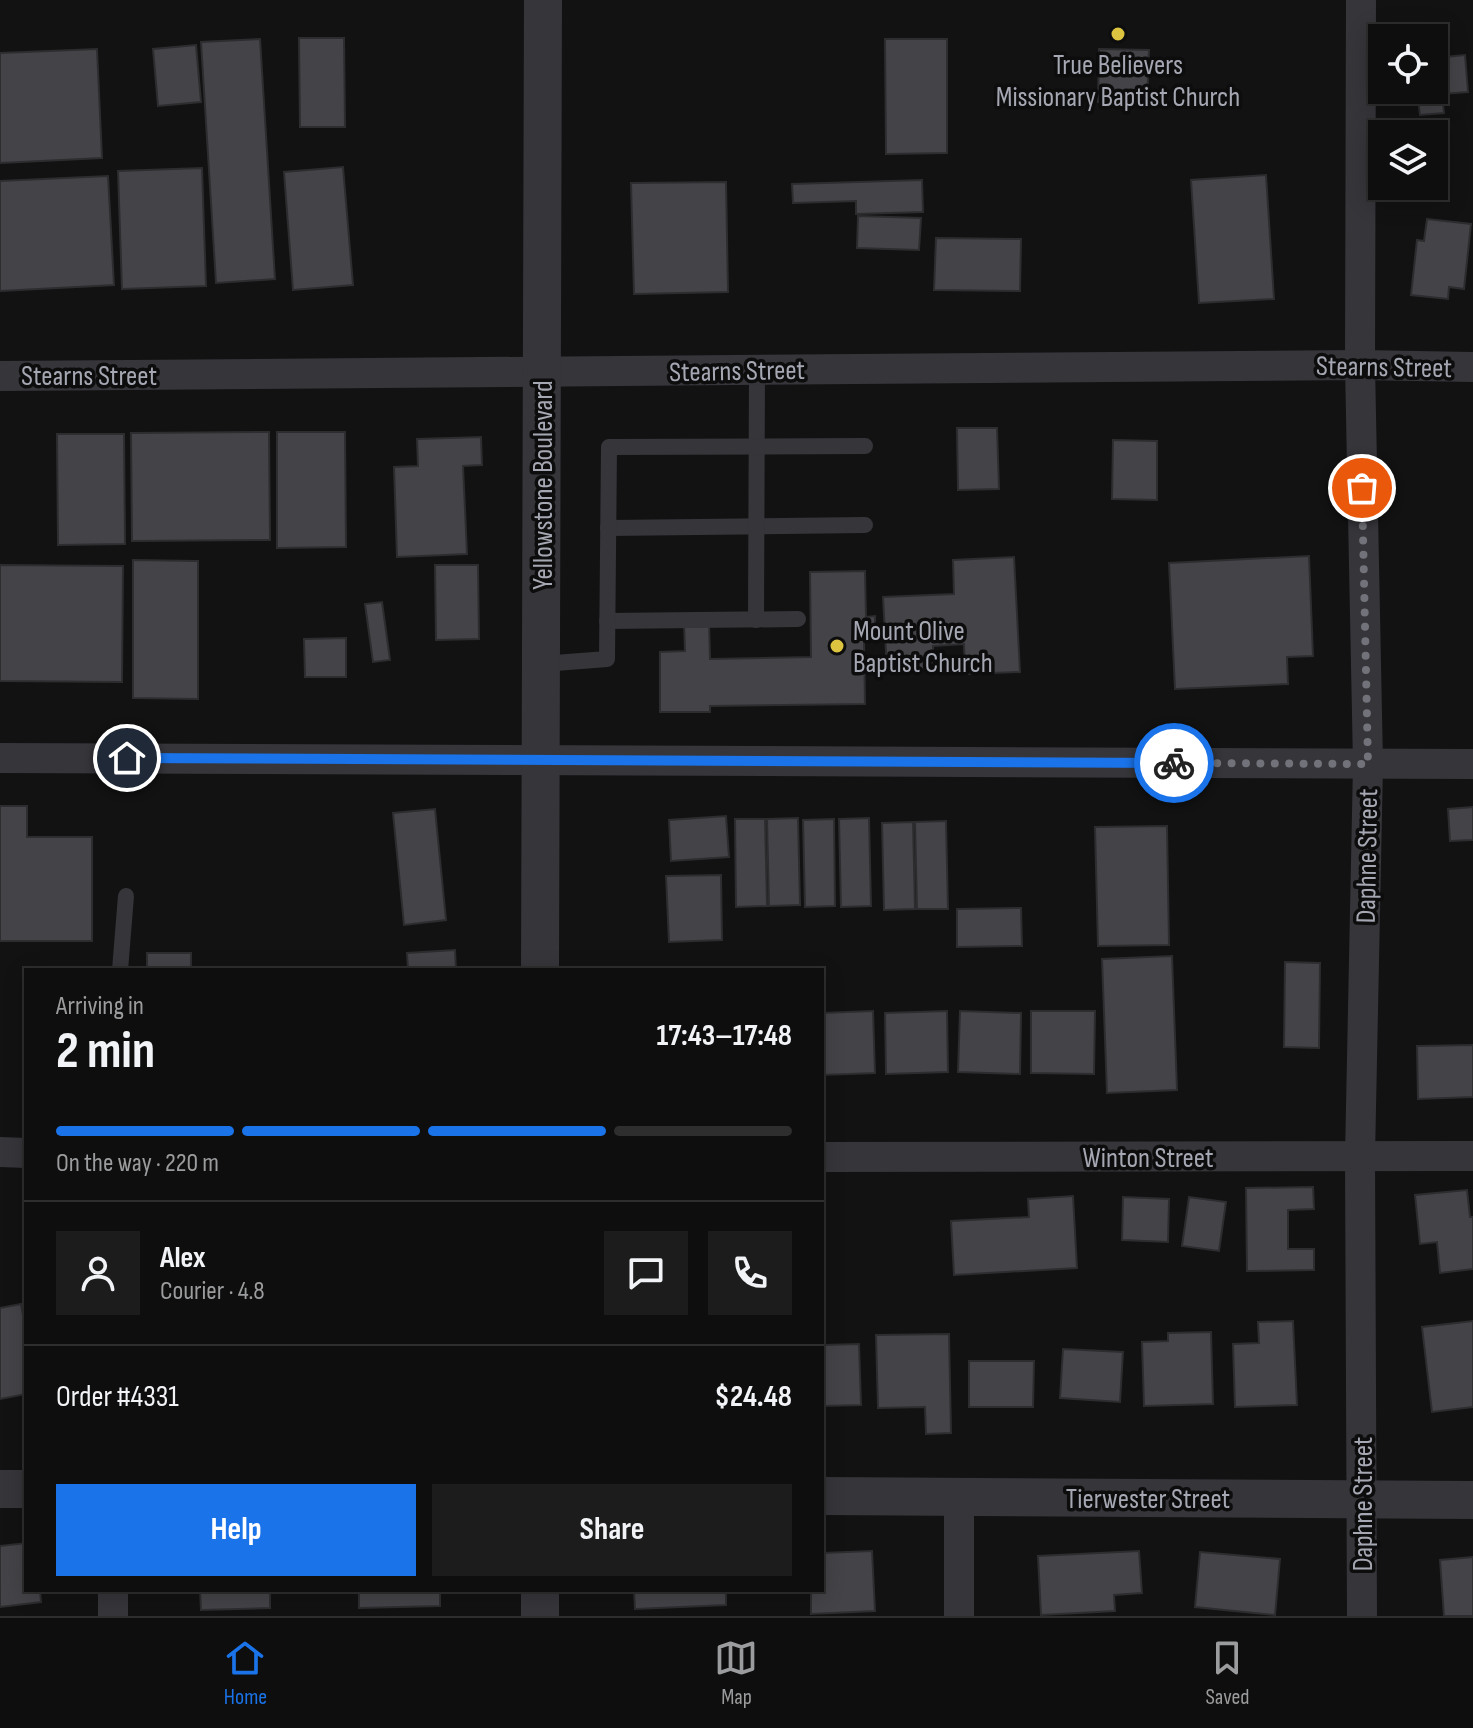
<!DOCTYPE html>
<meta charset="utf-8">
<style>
body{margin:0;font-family:"Sofia Sans Condensed",sans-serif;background:#1c1c1c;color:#f1f3f6;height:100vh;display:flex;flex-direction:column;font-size:30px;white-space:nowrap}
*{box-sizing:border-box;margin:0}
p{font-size:26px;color:#9b9c9e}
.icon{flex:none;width:44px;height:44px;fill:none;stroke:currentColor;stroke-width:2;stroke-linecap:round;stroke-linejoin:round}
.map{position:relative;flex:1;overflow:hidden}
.sheet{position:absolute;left:24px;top:968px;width:800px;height:624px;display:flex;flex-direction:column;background:#0e0e0e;border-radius:0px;box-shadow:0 4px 20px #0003,0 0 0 2px #2e2e2e}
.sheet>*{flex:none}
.controls{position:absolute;left:1368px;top:24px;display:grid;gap:16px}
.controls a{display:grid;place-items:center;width:80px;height:80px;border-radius:0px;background:#0e0e0e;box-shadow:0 4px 20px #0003,0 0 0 2px #2e2e2e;font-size:40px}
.pin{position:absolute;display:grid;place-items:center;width:68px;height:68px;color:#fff;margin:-34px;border:4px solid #fff;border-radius:50%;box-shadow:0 2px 8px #0007}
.courier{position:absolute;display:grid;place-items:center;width:80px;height:80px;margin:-40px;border:6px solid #1a73e8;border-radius:50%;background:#fff;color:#222;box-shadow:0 2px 10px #0007}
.headline em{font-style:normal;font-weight:700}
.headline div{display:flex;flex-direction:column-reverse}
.headline{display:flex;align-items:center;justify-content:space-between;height:136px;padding:0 32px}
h1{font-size:52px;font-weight:700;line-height:60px}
.bar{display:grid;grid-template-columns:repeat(4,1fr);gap:12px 8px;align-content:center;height:96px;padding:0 32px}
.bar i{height:10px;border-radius:6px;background:#2e2e2e}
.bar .active{background:#1a73e8}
.bar p{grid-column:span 4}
.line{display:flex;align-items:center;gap:20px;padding:0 32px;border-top:2px solid #2e2e2e}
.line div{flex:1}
.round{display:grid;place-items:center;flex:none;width:84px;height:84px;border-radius:0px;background:#1c1c1c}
.action{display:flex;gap:16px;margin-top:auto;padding:16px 32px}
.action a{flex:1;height:92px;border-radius:0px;background:#1a73e8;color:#fff;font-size:32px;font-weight:700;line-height:92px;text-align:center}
.action a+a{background:#1c1c1c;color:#f1f3f6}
.menu{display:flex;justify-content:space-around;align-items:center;height:112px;border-top:2px solid #2e2e2e;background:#0e0e0e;font-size:22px;color:#9b9c9e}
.menu a{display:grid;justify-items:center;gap:4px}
.menu .active{color:#1a73e8}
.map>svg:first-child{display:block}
.building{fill:#444448;stroke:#2d2c2f;stroke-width:2}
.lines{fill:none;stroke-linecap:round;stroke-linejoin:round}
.service{stroke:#36353a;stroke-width:16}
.minor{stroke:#36353a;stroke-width:30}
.tertiary{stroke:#36353a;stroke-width:38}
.done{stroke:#72737a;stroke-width:8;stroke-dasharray:0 14.4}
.route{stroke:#1a73e8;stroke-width:10}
.poi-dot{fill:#dcc441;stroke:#0d0d0e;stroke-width:3}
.labels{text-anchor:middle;stroke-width:7;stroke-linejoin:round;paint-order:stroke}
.poi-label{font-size:28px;fill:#a5a7b2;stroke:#0d0d0e}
.street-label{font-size:28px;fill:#a5a7b2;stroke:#0d0d0e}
</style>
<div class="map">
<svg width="1473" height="1616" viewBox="0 0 1473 1616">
<rect width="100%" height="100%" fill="#121213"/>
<!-- building -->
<g class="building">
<path d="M299,38H344L345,127H300Z"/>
<path d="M260,39L275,279L216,283L201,42Z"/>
<path d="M885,39H947V153L886,154Z"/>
<path d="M196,45L201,102L158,106L153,49Z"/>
<path d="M97,49L102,158L0,163V53Z"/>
<path d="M1099,49L1149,50L1147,103L1098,102Z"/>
<path d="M1465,55L1468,92L1442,94L1444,113L1420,115L1417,90H1434V58Z"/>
<path d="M343,167L353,285L293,290L284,172Z"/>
<path d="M202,168L206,286L122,289L118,171Z"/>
<path d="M1266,175L1274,299L1199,303L1191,180Z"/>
<path d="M108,176L114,285L0,291V181Z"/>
<path d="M922,180L923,212L856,214V201L793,203L792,184Z"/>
<path d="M726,182L728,292L634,294L631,183Z"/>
<path d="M858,216L921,218L919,250L857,248Z"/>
<path d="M1427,219L1471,224L1464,289L1449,287L1448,299L1411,295L1417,240L1424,241Z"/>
<path d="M936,238L1021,239L1020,291L934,290Z"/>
<path d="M957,428H997L999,489L958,490Z"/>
<path d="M269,432L270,540L132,541L131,433Z"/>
<path d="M277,432H345L346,547L277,548Z"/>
<path d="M57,434H124L125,544L58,545Z"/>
<path d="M481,437L482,465L463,466L467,554L397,557L394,467L418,466L417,439Z"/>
<path d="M1113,440L1157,441V500L1112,499Z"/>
<path d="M1309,556L1313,656L1287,657L1288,684L1175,689L1169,563Z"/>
<path d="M1014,557L1020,672L965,674L964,644L933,646L934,669L887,670L883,597L954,594L953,560Z"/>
<path d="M133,560L198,561V699L133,698Z"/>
<path d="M0,565L123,566L122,682L0,681Z"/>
<path d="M435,565H478L479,639L436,640Z"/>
<path d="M865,571L866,617L875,616V640H864L865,704L710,706V712H660V652L685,651L684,621H709L710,659L811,657L810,572Z"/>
<path d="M382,602L390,660L373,662L365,604Z"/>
<path d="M346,638V677H305L304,639Z"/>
<path d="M0,806H27V837H92V941H0Z"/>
<path d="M1473,807V840L1450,841L1448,809Z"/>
<path d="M435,809L446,920L404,925L393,813Z"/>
<path d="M726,816L729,857L671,861L669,820Z"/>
<path d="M798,818L800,905L769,906L767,819Z"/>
<path d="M869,818L871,906L841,907L839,819Z"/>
<path d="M735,819H765L767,906L736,907Z"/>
<path d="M834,819L835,906L805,907L803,820Z"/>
<path d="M946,821L948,909H917L915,822Z"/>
<path d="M913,822L915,909L884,910L882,823Z"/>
<path d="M1167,826L1169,945L1098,946L1095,827Z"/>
<path d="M721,875L722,940L669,942L666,876Z"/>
<path d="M1021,908L1022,946L957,947V909Z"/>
<path d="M455,950L456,970H408L407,953Z"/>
<rect x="147" y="953" width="44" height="17"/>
<path d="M1172,956L1177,1090L1107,1093L1102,959Z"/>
<path d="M1285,962L1320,963L1319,1048L1284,1047Z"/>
<path d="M873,1011L875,1073L822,1075V1013Z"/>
<path d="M947,1011L948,1072L886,1074L885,1013Z"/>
<path d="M960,1011L1021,1013L1020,1074L958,1072Z"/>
<path d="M1031,1011H1095L1094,1074L1031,1073Z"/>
<path d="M1473,1045V1097L1418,1099L1417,1046Z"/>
<path d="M1313,1187L1314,1209L1288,1210V1249H1314V1270L1247,1271L1246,1188Z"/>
<path d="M1467,1190L1470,1217H1473V1269L1440,1273L1437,1242L1420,1244L1415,1195Z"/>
<path d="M1073,1196L1077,1268L954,1275L951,1221L1029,1217L1028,1199Z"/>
<path d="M1123,1197L1169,1199L1168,1242L1122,1240Z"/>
<path d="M1189,1197L1226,1202L1219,1251L1182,1246Z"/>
<path d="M21,1304L26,1332V1394L0,1399V1308Z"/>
<path d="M1293,1321L1297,1405L1235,1407L1233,1344L1259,1343L1258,1322Z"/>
<path d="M1473,1321V1407L1432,1412L1422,1327Z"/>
<path d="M1211,1332L1213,1404L1144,1406L1142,1342L1168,1341V1333Z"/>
<path d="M949,1334L951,1433L926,1434L925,1407L878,1408L876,1335Z"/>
<path d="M859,1344L861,1405L822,1406V1345Z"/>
<path d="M1063,1349L1123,1352L1120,1402L1060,1398Z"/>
<path d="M969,1361H1034L1033,1407H969Z"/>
<path d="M26,1543V1590H40L41,1602L0,1607V1546Z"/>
<path d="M872,1551L875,1611L811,1614V1590H822V1553Z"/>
<path d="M1139,1551L1142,1593L1114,1595L1115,1611L1041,1615L1038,1556Z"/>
<path d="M1200,1552L1280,1559L1275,1615L1195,1607Z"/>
<path d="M1473,1557V1616H1444L1440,1560Z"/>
<path d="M200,1590H270V1608L201,1610Z"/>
<path d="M359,1590H440V1606L359,1608Z"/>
<path d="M634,1590H726V1605L635,1609Z"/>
</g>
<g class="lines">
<!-- service -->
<g class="service">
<path d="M608,528L865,525"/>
<path d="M756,620L757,370"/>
<path d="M607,621L798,619"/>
<path d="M542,664L607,659L609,447L865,446"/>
<path d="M120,970L126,896"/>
</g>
<!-- minor -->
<g class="minor">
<path d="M1361,0L1360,365L1368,764L1360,1157L1362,1616"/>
<path d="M0,376L1360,365L1473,367"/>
<path d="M0,758L1473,764"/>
<path d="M0,1152L26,1153"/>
<path d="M822,1157L1473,1156"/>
<path d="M113,1590V1616"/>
<path d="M959,1616V1497"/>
</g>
<!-- tertiary -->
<g class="tertiary">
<path d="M540,970L543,0"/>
<path d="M0,1489H26"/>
<path d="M822,1496L1473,1500"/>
<path d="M540,1590V1616"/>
</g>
</g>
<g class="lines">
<!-- done -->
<path class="done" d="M1174,763L1368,764L1362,488"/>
<!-- route -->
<path class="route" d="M127,758L1174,763"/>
</g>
<!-- markers -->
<g class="poi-dot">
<circle cx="1118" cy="34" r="8"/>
<circle cx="837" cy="646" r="8"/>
</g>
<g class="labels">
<!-- poi labels -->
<g class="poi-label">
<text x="1118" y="74">True Believers<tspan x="1118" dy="32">Missionary Baptist Church</tspan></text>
<text x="853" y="640" text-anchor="start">Mount Olive<tspan x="853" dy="32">Baptist Church</tspan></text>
</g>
<!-- street labels -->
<g class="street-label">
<text transform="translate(1384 366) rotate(1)" y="10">Stearns Street</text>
<text transform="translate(737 370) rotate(-1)" y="10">Stearns Street</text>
<text x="89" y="385">Stearns Street</text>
<text transform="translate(542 485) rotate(-90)" y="10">Yellowstone Boulevard</text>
<text transform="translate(1366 856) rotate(-89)" y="10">Daphne Street</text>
<text x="1148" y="1167">Winton Street</text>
<text x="1148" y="1508">Tierwester Street</text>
<text transform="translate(1362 1504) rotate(-90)" y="10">Daphne Street</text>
</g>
</g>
</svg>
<div class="controls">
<a><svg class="icon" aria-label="locate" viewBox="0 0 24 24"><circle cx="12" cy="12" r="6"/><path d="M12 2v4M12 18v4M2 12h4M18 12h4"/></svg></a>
<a><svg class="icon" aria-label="layers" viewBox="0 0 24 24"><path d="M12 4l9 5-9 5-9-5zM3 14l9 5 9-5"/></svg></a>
</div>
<div class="pin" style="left:1362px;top:488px;background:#ea580c"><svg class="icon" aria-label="bag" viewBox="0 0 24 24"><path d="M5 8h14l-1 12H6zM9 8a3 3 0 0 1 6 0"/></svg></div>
<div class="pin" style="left:127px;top:758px;background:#1f2937"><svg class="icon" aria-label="home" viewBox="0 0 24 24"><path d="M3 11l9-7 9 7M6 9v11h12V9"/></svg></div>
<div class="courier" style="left:1174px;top:763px"><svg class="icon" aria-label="bike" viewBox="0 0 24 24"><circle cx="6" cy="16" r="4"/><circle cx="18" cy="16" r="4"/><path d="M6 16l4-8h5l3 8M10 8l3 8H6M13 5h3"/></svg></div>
<section class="sheet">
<div class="headline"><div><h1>2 min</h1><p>Arriving in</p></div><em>17:43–17:48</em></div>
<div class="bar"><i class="active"></i><i class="active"></i><i class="active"></i><i></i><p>On the way · 220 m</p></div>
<div class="line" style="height:144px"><a class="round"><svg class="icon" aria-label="person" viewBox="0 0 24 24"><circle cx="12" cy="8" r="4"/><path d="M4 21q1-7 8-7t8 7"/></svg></a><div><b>Alex</b><p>Courier · 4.8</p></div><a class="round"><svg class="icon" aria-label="chat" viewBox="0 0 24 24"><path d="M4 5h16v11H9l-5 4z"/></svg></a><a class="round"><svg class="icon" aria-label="phone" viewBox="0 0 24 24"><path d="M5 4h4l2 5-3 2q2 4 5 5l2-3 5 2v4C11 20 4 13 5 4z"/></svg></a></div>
<div class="line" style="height:104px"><div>Order #4331</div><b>$24.48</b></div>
<div class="action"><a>Help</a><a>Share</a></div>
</section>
</div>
<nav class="menu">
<a class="active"><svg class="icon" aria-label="home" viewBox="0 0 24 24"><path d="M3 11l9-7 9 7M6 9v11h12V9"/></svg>Home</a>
<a><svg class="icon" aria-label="map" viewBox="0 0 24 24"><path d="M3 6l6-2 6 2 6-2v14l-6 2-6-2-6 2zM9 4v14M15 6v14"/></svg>Map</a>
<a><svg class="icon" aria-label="saved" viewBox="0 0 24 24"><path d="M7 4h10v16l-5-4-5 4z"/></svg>Saved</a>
</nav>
